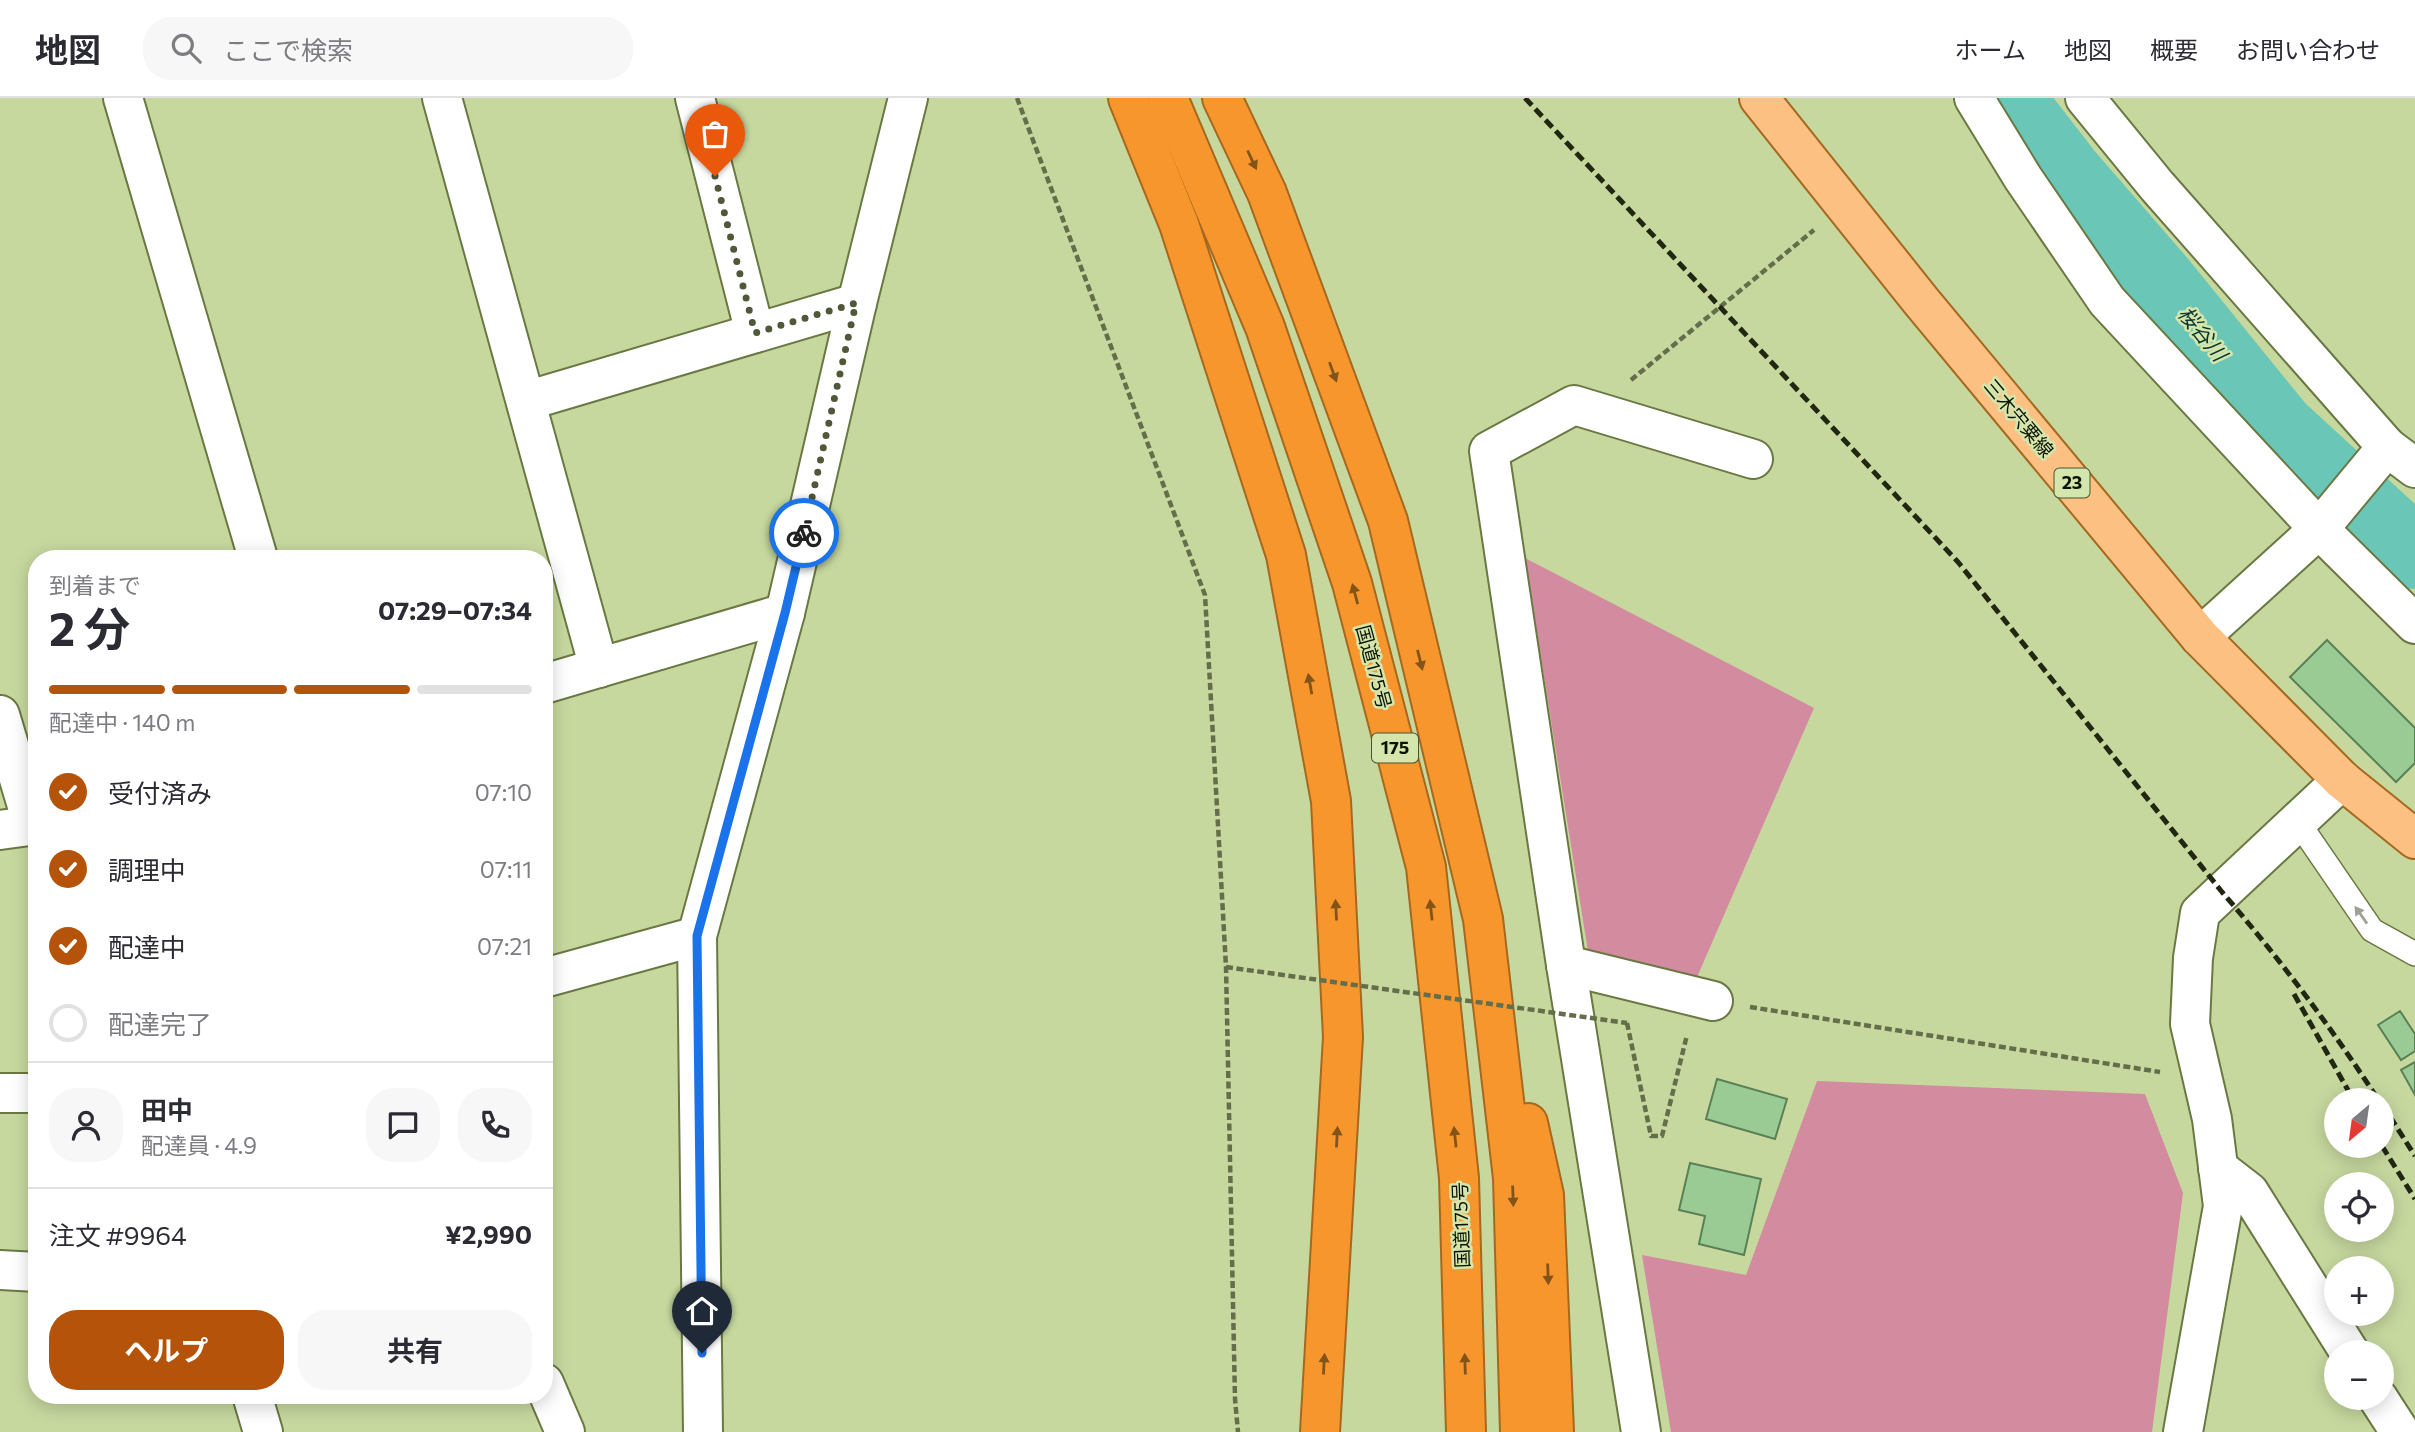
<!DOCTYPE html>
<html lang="ja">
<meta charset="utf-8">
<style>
body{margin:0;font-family:Commissioner,"Noto Sans JP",sans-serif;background:#f7f7f7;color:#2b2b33;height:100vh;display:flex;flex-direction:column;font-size:26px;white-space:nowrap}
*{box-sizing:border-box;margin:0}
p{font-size:23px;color:#7c7c81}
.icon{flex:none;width:38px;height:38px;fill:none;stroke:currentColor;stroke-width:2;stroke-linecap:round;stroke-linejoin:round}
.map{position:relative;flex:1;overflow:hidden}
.sheet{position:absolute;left:28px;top:452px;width:525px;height:854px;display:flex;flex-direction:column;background:#fff;border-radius:28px;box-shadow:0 4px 18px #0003}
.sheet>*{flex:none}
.needle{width:46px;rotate:209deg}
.controls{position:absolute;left:2324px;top:990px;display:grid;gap:14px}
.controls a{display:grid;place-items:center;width:70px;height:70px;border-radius:50%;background:#fff;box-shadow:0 4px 18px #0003;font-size:35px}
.pin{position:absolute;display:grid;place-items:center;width:60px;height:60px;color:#fff;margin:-72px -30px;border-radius:50% 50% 50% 0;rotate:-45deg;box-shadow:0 0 7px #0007}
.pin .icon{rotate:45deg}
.courier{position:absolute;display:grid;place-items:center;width:70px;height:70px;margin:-35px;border:5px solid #1a73e8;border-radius:50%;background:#fff;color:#222;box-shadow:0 2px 9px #0007}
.summary em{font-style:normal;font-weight:700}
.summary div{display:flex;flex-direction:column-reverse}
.summary{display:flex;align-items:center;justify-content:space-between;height:119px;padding:0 21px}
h1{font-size:46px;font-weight:700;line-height:52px}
.bar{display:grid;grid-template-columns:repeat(4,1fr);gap:10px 7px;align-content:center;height:84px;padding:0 21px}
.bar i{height:9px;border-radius:5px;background:#e1e1e2}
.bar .selected{background:#b45309}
.bar p{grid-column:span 4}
.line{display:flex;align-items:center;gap:18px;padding:0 21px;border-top:2px solid #e1e1e2}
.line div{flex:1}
.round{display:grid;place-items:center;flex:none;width:74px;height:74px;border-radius:28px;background:#f7f7f7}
ol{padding:0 21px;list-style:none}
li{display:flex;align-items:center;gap:21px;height:77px}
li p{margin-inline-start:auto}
li .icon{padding:7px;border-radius:50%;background:#b45309;color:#fff;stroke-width:4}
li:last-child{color:#7c7c81}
li i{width:38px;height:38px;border:4px solid #e1e1e2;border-radius:50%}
.primary-button{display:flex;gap:14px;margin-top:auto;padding:14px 21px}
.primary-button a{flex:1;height:80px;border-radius:28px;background:#b45309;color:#fff;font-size:28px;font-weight:700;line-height:80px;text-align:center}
.primary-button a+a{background:#f7f7f7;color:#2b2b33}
header{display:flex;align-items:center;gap:42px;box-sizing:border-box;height:98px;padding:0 35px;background:#fff;border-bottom:2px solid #e1e1e2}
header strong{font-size:33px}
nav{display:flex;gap:38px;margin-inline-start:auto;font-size:24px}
.search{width:490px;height:63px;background:#f7f7f7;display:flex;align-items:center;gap:18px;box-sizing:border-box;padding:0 24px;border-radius:28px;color:#7c7c81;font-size:26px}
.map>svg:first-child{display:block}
.forest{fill:#d38b9f}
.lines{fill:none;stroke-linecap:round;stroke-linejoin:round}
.river{stroke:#6ac6b6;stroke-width:72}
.building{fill:#9bcb94;stroke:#5a8055;stroke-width:2}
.lane-casing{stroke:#6a7843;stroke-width:26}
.street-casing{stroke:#6a7843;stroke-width:42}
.secondary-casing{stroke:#6a7843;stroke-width:42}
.primary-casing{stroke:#a6681e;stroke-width:42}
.highway-casing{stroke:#a6681e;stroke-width:42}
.path{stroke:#646e4a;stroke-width:4.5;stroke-dasharray:7 3.5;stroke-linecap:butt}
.lane{stroke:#fff;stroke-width:23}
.street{stroke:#fff;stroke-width:38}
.secondary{stroke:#fff;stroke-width:38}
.primary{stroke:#fbc082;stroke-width:38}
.highway{stroke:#f8962e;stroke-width:38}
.rail{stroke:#212711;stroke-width:5;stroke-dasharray:10 5;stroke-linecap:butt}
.path-bridge{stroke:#646e4a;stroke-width:4.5;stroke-dasharray:7 3.5;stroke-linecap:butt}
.oneway{fill:#835418}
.oneway2{fill:#9fa199}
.done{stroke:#4f5838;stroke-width:7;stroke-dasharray:0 12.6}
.route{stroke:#1a73e8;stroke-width:9}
.labels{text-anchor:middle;stroke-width:5;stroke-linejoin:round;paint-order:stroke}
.shield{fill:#d4e6ac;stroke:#495234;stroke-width:2}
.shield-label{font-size:18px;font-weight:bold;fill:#0e1301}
.street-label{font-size:19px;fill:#0e1301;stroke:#d4e6ac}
.water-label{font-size:21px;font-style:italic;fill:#093630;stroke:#d4e6ac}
</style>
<header>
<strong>地図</strong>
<div class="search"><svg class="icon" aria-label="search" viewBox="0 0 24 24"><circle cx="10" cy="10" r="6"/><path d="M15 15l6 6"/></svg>ここで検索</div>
<nav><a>ホーム</a><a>地図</a><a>概要</a><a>お問い合わせ</a></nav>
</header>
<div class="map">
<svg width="2415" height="1334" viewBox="0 0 2415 1334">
<rect width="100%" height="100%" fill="#c7d89f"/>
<!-- forest -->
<g class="forest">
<path d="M1525,460L1814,610L1691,893L1590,866Z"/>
<path d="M1817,983L2145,996L2183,1095L2152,1334H1671L1642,1157L1746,1177Z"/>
</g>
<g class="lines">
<!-- river -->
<path class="river" d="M2008,0L2067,76L2158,181L2279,330L2415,455"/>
</g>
<!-- building -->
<g class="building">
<path d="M2327,542L2415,630V665L2396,684L2290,579Z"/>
<path d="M2400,913L2415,936V953L2401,962L2378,927Z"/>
<path d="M2415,964V997L2401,972Z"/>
<path d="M1717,981L1787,1001L1775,1041L1706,1021Z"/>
<path d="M1690,1065L1761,1081L1744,1157L1699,1146L1705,1118L1679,1112Z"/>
</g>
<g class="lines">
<defs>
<path id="lane" d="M2298,724L2372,832L2415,856"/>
<g id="street">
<path d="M442,0L599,570"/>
<path d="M695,0L755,235"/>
<path d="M1974,0L2023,80L2107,203L2319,431L2415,526"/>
<path d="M2085,0L2157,88L2387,349L2415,370"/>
<path d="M526,303L857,205"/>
<path d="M2200,539L2319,431L2387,349"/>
<path d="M544,586L785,515"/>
<path d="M0,617L33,728"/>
<path d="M0,732L37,727"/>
<path d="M1566,867L1713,903"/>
<path d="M544,880L697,838"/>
<path d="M0,995H37"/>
<path d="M2218,1070L2249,1094L2350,1255"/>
<path d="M0,1172L37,1174"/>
<path d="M252,1297L263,1334"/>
<path d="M2378,1300L2400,1334"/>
<path d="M703,1334L697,838L785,515L857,205L908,0"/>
<path d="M1641,1334L1566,867L1489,353L1574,307L1753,361"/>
<path d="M2183,1334L2223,1108L2212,1021L2190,926L2193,860L2200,815L2342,682"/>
</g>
<g id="secondary">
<path d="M123,0L258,460"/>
<path d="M544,1285L565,1334"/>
</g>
<path id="primary" d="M1759,0L1921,203L2200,539L2342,682L2415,741"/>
<g id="highway">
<path d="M1128,0L1179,126L1286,457L1331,703L1343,939L1320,1334"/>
<path d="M1168,0L1265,229L1352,485L1426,769L1459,1080L1466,1334"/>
<path d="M1222,0L1267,95L1388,423L1483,821L1513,1080L1520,1334"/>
<path d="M1528,1025L1544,1097L1554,1334"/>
</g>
</defs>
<!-- lane casing -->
<use href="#lane" class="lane-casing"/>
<!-- street casing -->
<use href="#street" class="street-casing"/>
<!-- secondary casing -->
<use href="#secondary" class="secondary-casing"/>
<!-- primary casing -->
<use href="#primary" class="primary-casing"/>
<!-- highway casing -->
<use href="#highway" class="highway-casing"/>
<!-- path -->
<g class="path">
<path d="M1017,0L1205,497L1226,869L1235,1301L1238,1334"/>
<path d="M1631,282L1814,132"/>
<path d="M1750,909L2160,974"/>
<path d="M1627,925L1651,1038H1662L1687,937"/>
</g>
<!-- lane -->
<use href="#lane" class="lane"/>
<!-- street -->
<use href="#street" class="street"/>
<!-- secondary -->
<use href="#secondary" class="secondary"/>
<!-- primary -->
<use href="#primary" class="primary"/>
<!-- highway -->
<use href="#highway" class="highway"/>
<!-- rail -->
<g class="rail">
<path d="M1525,0L1958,464L2222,794C2279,860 2332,930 2379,1003"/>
<path d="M2294,896L2354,1003"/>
<path d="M2382,1006L2415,1058"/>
<path d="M2382,1048L2415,1101"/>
</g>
<!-- path-bridge -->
<path class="path-bridge" d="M1226,869L1627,925"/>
</g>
<!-- one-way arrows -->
<defs><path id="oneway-solid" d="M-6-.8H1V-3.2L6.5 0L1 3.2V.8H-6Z" transform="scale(1.75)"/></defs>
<g class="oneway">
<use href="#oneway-solid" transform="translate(1252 62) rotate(65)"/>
<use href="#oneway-solid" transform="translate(1333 274) rotate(70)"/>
<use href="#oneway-solid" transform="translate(1355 496) rotate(-105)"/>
<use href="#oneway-solid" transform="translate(1420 562) rotate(76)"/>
<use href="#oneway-solid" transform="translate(1310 586) rotate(-100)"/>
<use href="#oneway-solid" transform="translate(1336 812) rotate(-93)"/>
<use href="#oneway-solid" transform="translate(1431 812) rotate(-96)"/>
<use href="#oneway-solid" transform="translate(1337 1039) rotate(-87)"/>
<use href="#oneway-solid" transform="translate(1455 1039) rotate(-96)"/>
<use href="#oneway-solid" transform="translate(1513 1098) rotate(88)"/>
<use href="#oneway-solid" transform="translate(1548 1176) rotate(88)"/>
<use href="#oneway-solid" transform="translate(1324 1266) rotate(-87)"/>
<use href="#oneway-solid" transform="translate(1465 1266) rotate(-92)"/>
</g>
<use class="oneway2" href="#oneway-solid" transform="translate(2361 817) rotate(-125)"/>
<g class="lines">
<!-- done -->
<path class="done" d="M715,78L755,235L856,205L804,435"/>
<!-- route -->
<path class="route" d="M702,1255L697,838L785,515L804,435"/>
</g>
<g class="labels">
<!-- shield labels -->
<g class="shield">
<rect x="2054.5" y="370.5" width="35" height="29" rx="5"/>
<rect x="1372" y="635.5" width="46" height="29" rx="5"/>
</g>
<g class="shield-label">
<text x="2072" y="391">23</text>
<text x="1395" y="656">175</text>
</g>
<!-- street labels -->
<g class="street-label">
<text transform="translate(2019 320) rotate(50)" y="7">三木宍粟線</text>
<text transform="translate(1374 569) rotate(75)" y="7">国道175号</text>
<text transform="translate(1461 1127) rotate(-92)" y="7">国道175号</text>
</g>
<!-- water labels -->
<g class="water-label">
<text transform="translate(2202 236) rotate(51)" y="7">桜谷川</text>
</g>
</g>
</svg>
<div class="controls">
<a><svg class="needle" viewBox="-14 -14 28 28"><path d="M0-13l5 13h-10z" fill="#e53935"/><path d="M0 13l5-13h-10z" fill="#7c7c81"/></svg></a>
<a><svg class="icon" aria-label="locate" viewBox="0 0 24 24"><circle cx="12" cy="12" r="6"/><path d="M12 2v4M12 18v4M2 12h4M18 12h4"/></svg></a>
<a>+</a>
<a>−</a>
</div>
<div class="pin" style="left:715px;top:78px;background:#ea580c"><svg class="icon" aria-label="bag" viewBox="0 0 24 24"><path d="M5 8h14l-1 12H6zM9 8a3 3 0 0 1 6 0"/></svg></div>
<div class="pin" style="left:702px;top:1255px;background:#1f2937"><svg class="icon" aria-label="home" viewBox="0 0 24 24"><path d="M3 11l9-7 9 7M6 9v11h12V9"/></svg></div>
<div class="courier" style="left:804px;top:435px"><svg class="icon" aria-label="bike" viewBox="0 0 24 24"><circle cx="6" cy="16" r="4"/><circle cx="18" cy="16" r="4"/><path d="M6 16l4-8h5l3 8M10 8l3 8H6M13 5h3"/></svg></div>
<section class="sheet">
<div class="summary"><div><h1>2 分</h1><p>到着まで</p></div><em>07:29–07:34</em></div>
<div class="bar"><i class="selected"></i><i class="selected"></i><i class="selected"></i><i></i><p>配達中 · 140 m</p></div>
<ol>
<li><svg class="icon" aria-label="check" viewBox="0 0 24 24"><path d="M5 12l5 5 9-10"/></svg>受付済み<p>07:10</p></li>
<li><svg class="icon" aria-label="check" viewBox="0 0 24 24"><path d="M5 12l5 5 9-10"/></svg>調理中<p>07:11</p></li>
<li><svg class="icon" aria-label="check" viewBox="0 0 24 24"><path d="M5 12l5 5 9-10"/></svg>配達中<p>07:21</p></li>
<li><i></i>配達完了</li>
</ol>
<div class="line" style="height:126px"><a class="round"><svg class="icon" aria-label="person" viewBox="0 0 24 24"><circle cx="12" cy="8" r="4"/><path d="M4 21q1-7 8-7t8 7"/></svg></a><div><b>田中</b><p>配達員 · 4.9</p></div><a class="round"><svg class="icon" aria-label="chat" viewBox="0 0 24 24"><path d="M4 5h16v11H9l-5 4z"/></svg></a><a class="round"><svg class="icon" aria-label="phone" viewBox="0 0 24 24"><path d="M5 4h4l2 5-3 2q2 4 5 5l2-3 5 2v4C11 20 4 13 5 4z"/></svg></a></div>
<div class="line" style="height:91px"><div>注文 #9964</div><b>¥2,990</b></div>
<div class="primary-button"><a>ヘルプ</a><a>共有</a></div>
</section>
</div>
